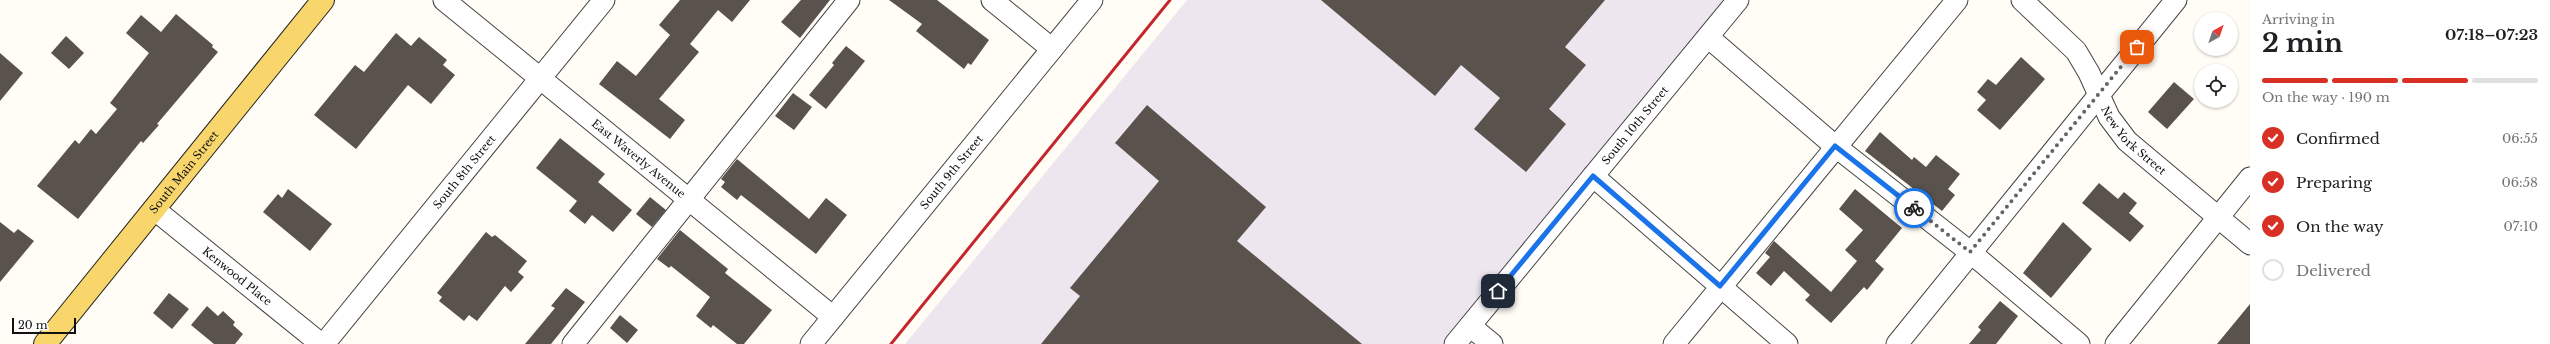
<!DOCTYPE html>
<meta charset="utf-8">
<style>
body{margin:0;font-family:"Libre Baskerville",serif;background:#f6f6f6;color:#202124;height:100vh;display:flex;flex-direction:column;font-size:15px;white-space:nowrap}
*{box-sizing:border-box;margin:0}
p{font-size:13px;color:#757577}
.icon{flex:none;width:22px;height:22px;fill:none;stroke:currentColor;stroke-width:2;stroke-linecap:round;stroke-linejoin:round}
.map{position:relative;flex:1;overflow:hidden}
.side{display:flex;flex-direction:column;background:#fff;width:300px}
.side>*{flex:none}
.needle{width:26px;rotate:40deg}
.tools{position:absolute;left:2194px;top:12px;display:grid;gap:8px}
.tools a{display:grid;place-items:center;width:44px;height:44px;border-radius:50%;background:#fff;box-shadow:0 1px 3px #0004;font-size:20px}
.scale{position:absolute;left:12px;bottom:10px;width:64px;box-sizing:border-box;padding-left:4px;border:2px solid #111;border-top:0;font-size:11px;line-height:14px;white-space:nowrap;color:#111;-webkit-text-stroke:3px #fff;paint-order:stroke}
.pin{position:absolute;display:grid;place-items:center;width:34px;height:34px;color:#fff;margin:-17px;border-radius:8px;box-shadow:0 2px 6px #0006}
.courier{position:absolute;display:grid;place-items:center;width:40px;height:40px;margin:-20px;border:3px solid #1a73e8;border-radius:50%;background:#fff;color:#222;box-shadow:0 1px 5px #0007}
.head em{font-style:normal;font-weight:800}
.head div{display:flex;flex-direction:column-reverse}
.head{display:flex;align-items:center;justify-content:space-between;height:68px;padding:0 12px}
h1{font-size:26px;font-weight:800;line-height:30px}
.bar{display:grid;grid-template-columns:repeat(4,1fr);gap:6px 4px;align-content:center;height:48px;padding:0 12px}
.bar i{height:5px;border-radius:3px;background:#e0e0e0}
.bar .selected{background:#d93025}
.bar p{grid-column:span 4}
ol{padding:0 12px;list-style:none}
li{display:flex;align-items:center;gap:12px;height:44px}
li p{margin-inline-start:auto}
li .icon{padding:4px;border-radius:50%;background:#d93025;color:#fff;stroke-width:4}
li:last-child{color:#757577}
li i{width:22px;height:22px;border:2px solid #e0e0e0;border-radius:50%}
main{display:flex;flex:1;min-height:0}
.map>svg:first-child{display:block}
.industrial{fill:#eee6ef}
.building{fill:#5a524d}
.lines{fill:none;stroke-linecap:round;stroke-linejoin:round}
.minor-casing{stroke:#444;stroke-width:23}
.major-casing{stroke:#222;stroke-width:24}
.minor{stroke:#fff;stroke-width:21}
.major{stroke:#f9d66b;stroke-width:22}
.rail{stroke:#c4262e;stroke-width:3}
.done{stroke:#646461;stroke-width:4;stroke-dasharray:0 7.2}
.route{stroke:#1a73e8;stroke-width:5}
.labels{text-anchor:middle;stroke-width:4;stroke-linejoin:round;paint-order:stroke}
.street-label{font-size:11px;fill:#111;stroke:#fff}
</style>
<main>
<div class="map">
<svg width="2250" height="344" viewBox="0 0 2250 344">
<rect width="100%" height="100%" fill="#fffdf5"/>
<!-- industrial -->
<path class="industrial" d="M1187,0H1734L1455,344H905Z"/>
<!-- building -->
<g class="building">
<path d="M680,0H750L732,22L718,10L690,44L699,52L659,99L685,120L670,139L599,84L617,61L636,76L670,35L659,25Z"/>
<path d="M801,0H830L800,38L781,22Z"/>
<path d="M889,0H937L989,40L971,65L968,63L964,69L916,31L922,24Z"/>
<path d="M1321,0H1605L1565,47L1586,65L1549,109L1566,124L1526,172L1474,129L1500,98L1461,65L1435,96Z"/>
<path d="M176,14L213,45L212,47L218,52L157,124L159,125L143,143L141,141L78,219L37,186L75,140L79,144L91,129L96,134L117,109L110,103L149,53L126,33L141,15L161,32Z"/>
<path d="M396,33L411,46L419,37L447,60L443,65L455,75L431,104L408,85L356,149L314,115L355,65L364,72Z"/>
<path d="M66,36L84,53L69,69L51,53Z"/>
<path d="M846,46L865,61L826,109L809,95L834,65L832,63Z"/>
<path d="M0,53L23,73L0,101Z"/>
<path d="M2021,57L2045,79L2000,130L1977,110L1986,100L1977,92L1988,79L1996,85Z"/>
<path d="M2174,82L2194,99L2167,129L2148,112Z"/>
<path d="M793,93L812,107L794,130L775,116Z"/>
<path d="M1147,105L1266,207L1237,241L1362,344H1041L1080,296L1070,288L1159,181L1115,143Z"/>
<path d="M1880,132L1912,160L1914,157L1926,167L1936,155L1960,174L1948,189L1955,195L1942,211L1865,151Z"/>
<path d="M560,138L605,174L598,182L632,210L613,232L592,215L585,224L569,211L577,201L536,168Z"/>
<path d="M737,159L809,219L826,198L847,215L816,254L741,195L737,200L721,187L725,182L721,179Z"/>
<path d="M2099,183L2118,199L2124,192L2137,203L2129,213L2144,226L2130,242L2082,203Z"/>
<path d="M288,189L332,224L310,251L263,212L278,194L282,198Z"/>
<path d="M1855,189L1902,228L1875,261L1884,269L1867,290L1864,287L1831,323L1805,300L1810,295L1784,271L1771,286L1756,273L1770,257L1765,253L1774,241L1831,292L1857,261L1845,250L1863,230L1839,209Z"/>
<path d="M650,197L666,210L652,227L636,214Z"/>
<path d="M0,222L14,233L18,229L34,241L0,282Z"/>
<path d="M2063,222L2092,249L2051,298L2023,273Z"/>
<path d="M680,230L728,269L725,273L772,310L744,344H737L713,325L711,328L696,316L710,297L671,266L669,268L657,259Z"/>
<path d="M486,232L492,237L495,235L527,261L518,272L524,277L511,292L505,286L477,321L469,315L464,321L439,301L442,297L437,293Z"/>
<path d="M566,288L585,302L551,344H525L555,308L551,306Z"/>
<path d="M169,293L189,309L172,329L153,313Z"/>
<path d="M2000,301L2018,316L1996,344H1969L1981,330L1978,327Z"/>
<path d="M2250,304V344H2217Z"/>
<path d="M207,306L218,316L223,311L235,322L233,325L243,334L235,344H214L191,325Z"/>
<path d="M620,315L638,330L627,343L610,328Z"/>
</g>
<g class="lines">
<defs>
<g id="minor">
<path id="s1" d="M444,0L833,317"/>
<path d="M992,0L1052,49"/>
<path id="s2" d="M2022,0L2076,51L2089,73L2109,117L2127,141L2250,244"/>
<path d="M1708,37L1835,146L1970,252L2079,344"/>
<path d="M1593,176L1787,344"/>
<path id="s3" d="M154,209L321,344"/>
<path d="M1470,326L1492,344"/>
<path id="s4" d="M324,344L604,0"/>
<path d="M573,344L849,0"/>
<path id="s5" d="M811,344L1092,0"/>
<path id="s6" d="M1455,344L1738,0"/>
<path d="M1674,344L1957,0"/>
<path d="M1897,344L2176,0"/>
<path d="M2116,344L2250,178"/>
</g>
<g id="major">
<path id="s7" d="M45,344L323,0"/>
</g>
</defs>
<!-- minor casing -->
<use href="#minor" class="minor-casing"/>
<!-- major casing -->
<use href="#major" class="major-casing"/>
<!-- minor -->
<use href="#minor" class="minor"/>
<!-- major -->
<use href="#major" class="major"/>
<!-- rail -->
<path class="rail" d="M891,344L1170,0"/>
</g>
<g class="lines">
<!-- done -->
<path class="done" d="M1914,208L1970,252L2137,47"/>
<!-- route -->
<path class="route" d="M1498,291L1593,176L1720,286L1835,146L1914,208"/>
</g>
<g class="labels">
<!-- street labels -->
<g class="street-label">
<text dy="4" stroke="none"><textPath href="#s6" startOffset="283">South 10th Street</textPath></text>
<text dy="4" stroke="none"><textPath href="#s2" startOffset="182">New York Street</textPath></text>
<text dy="4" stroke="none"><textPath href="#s1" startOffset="251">East Waverly Avenue</textPath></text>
<text dy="4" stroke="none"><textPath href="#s7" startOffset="221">South Main Street</textPath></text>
<text dy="4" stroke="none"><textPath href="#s4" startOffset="222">South 8th Street</textPath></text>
<text dy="4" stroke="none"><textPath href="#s5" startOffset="222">South 9th Street</textPath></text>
<text dy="4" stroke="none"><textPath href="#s3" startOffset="107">Kenwood Place</textPath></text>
</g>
</g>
</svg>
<div class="tools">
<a><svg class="needle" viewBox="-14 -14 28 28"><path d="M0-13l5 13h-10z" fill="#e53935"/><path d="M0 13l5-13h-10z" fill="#757577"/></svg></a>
<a><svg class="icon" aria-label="locate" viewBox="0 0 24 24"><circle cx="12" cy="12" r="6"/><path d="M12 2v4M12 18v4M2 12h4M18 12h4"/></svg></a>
</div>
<div class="scale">20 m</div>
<div class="pin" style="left:2137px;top:47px;background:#ea580c"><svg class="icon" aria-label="bag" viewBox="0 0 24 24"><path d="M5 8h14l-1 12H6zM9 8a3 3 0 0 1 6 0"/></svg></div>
<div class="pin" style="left:1498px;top:291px;background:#1f2937"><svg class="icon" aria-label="home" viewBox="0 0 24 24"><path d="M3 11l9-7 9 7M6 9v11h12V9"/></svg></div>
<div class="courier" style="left:1914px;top:208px"><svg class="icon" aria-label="bike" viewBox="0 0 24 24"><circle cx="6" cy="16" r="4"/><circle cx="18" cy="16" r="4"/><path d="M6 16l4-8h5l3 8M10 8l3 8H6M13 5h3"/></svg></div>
</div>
<section class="side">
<div class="head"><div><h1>2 min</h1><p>Arriving in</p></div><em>07:18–07:23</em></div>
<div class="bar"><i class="selected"></i><i class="selected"></i><i class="selected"></i><i></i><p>On the way · 190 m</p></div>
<ol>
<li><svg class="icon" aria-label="check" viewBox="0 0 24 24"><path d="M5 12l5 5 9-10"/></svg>Confirmed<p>06:55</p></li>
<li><svg class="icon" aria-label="check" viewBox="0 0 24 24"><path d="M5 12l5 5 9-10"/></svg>Preparing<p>06:58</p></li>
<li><svg class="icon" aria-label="check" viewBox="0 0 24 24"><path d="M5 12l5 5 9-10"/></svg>On the way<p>07:10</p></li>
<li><i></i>Delivered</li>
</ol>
</section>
</main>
